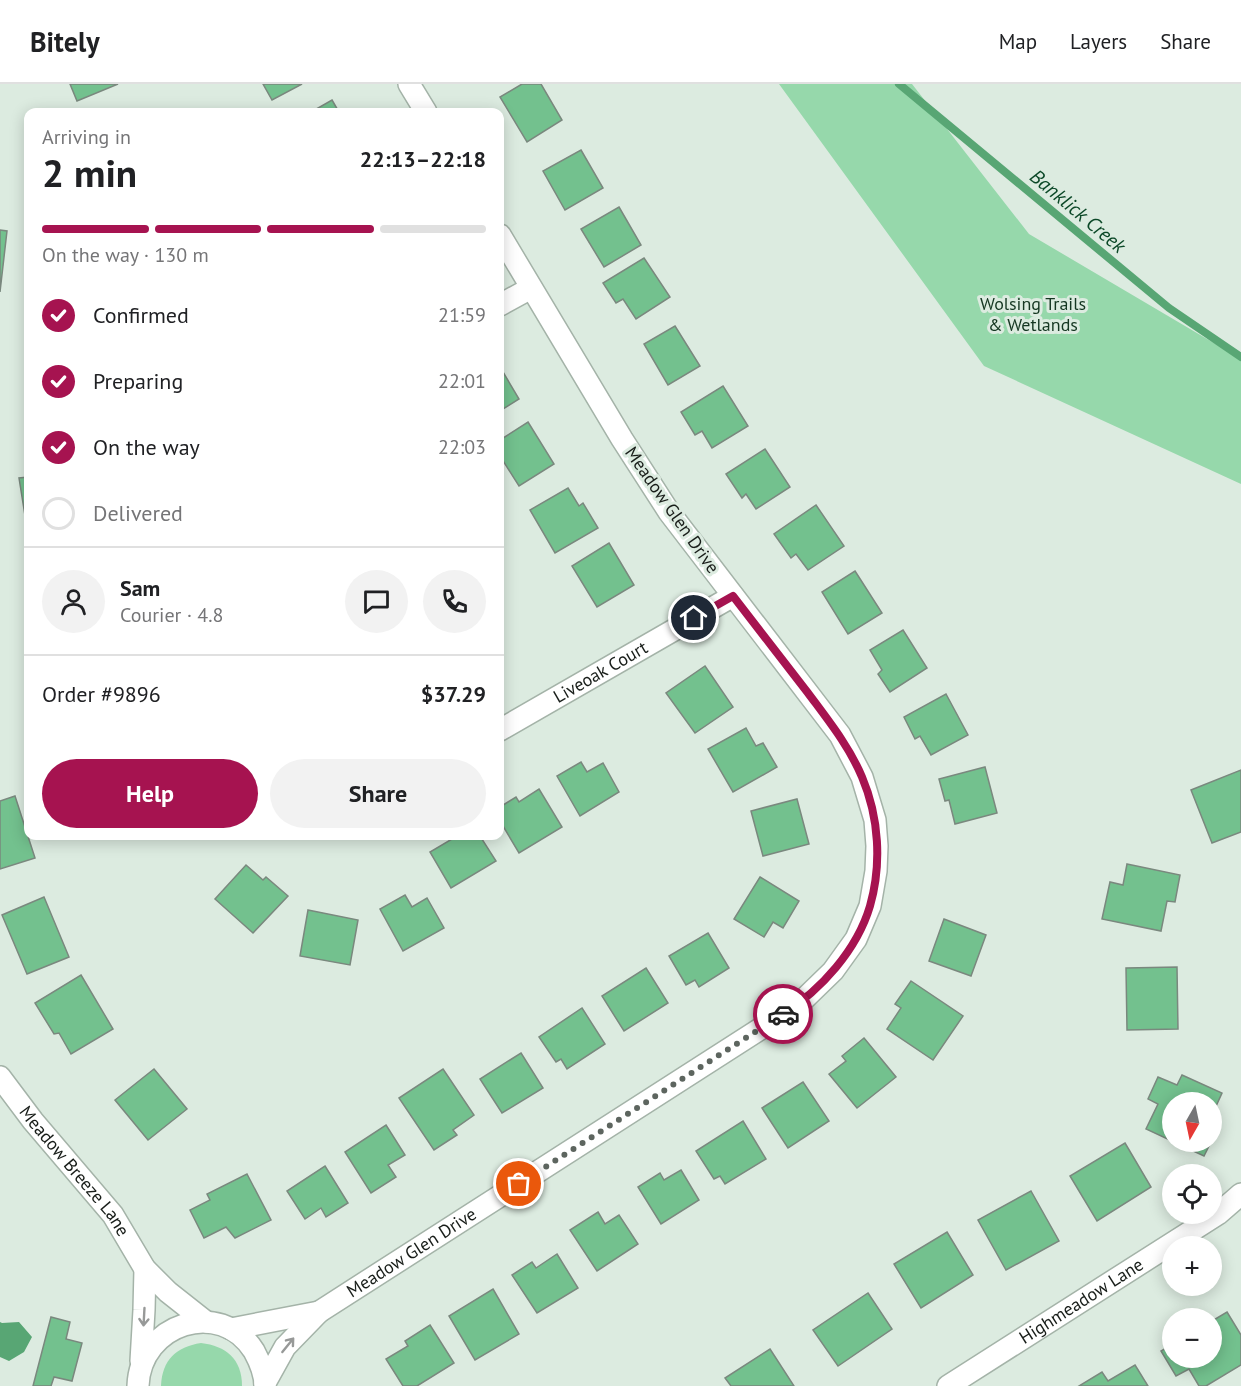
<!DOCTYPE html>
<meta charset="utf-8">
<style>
body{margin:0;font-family:"PT Sans",sans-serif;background:#f2f2f2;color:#202124;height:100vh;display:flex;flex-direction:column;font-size:22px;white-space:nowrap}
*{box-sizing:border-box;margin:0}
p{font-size:20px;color:#757577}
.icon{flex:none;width:33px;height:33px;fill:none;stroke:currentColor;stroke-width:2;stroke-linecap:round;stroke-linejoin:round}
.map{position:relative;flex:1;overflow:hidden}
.side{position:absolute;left:24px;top:24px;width:480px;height:732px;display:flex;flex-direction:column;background:#fff;border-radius:12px;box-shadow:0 3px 15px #0003}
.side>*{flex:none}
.needle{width:39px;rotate:189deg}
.fabs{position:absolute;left:1162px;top:1008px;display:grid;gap:12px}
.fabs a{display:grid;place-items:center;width:60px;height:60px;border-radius:50%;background:#fff;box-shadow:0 3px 15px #0003;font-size:30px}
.pin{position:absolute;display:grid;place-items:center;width:51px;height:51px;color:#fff;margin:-26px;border:3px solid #fff;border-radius:50%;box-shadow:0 2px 6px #0007}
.courier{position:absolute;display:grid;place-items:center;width:60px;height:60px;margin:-30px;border:4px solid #a61350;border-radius:50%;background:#fff;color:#222;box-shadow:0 2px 8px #0007}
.summary em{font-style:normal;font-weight:600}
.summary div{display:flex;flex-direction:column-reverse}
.summary{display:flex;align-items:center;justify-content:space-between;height:102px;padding:0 18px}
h1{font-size:39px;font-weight:600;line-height:45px}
.bar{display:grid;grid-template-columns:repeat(4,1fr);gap:9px 6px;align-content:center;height:72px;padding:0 18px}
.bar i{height:8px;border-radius:4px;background:#e0e0e0}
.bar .selected{background:#a61350}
.bar p{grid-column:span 4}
.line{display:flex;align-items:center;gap:15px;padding:0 18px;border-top:2px solid #e0e0e0}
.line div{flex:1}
.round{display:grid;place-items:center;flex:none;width:63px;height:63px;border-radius:32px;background:#f2f2f2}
ol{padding:0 18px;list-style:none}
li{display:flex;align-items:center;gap:18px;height:66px}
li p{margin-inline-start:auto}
li .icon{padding:6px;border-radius:50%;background:#a61350;color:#fff;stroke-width:4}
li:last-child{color:#757577}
li i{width:33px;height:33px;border:3px solid #e0e0e0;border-radius:50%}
.button{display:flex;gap:12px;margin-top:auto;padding:12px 18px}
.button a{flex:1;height:69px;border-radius:36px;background:#a61350;color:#fff;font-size:24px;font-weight:600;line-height:69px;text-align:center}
.button a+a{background:#f2f2f2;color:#202124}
header{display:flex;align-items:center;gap:36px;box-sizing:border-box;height:84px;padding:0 30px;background:#fff;border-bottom:2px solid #e0e0e0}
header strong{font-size:28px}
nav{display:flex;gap:33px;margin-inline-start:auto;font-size:21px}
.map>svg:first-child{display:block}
.green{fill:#96d8ab}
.water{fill:#58a674}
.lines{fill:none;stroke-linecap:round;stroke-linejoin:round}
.stream{stroke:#58a674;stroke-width:8}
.building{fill:#73c18e;stroke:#7a887e;stroke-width:1.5}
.street-casing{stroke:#a4b3a8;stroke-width:24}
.street{stroke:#fff;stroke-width:21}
.oneway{stroke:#979998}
.done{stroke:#5d655f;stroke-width:6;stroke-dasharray:0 10.8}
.route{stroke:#a61350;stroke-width:8}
.labels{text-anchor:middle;stroke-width:6;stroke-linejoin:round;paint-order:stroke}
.park-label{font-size:18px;fill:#153722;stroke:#dcebe0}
.street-label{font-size:18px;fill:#181d19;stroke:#dcebe0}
.water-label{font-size:20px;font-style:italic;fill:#0b4827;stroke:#dcebe0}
</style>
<header>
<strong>Bitely</strong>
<nav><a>Map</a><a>Layers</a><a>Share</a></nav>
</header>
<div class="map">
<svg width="1241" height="1302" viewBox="0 0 1241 1302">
<rect width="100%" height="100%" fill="#dcebe0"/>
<!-- green -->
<g class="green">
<path d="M779,0H912L1029,150L1241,275V400L984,282Z"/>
<path d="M201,1259C226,1262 242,1275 242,1302H161C162,1276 176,1263 201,1259Z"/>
</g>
<!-- water -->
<path class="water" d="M0,1238L2,1239L19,1238L32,1253L24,1268L9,1277L0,1273Z"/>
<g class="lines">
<!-- stream -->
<path class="stream" d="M899,0L1169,224L1241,273"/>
</g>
<!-- building -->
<g class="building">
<path d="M70,0H118L77,17Z"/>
<path d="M263,0H302L272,16Z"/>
<path d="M522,0H541L562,36L527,58L500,13Z"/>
<path d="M332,16L339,28H311Z"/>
<path d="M581,66L603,104L565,126L543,87Z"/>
<path d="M619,123L641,161L604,183L581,145Z"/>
<path d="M0,146L7,147L0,208Z"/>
<path d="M644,174L670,213L636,235L623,215L616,219L603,199Z"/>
<path d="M675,242L700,282L668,301L644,260Z"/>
<path d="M500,283L519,315L500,327Z"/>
<path d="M723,302L748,342L712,364L702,347L695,351L681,328Z"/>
<path d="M528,338L554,380L519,402L500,372V356Z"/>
<path d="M765,365L790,403L756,425L746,410L742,414L726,390Z"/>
<path d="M28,393V443L27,444L19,394Z"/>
<path d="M568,404L579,422L583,419L598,444L555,469L530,426Z"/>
<path d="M816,421L844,462L808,486L796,470L791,474L774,450Z"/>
<path d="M609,459L634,501L597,523L572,482Z"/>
<path d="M855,487L882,529L848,550L822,508Z"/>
<path d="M903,546L927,584L890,608L878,590L882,586L870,566Z"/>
<path d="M705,582L733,623L695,649L666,609Z"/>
<path d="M946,610L968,651L931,671L920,652L915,655L904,633Z"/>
<path d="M746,644L756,662L763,659L777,683L733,708L708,665Z"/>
<path d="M581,678L587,688L603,679L619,708L580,732L557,692Z"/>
<path d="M985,683L997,729L955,740L949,716L945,717L939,695Z"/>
<path d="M1241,686V748L1212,759L1191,706Z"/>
<path d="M539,705L562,743L519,769L500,737V723L516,713L519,718Z"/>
<path d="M15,712L35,774L0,785V717Z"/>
<path d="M797,715L809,760L763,772L751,727Z"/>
<rect x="191" y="752" width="53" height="3"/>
<path d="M457,752H480L496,777L451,804L430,768Z"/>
<path d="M1127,780L1180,791L1175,818L1167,817L1161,847L1102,835L1110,798L1123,801Z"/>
<path d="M246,781L263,796L266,793L288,812L253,849L215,815Z"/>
<path d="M760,793L799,817L783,844L773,838L764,853L734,835Z"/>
<path d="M405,811L412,823L427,814L444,844L403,867L380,825Z"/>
<path d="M44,813L69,873L27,890L2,831Z"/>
<path d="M308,826L358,836L350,881L300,872Z"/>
<path d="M944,835L986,851L971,892L929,877Z"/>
<path d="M708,849L729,884L699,903L695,896L686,901L669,872Z"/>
<path d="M1177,883L1178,945L1127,946L1126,884Z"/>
<path d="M646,884L668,919L624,947L602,912Z"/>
<path d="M81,891L113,945L71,970L59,949L54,950L35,919Z"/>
<path d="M911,897L963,932L933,976L887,945L901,924L895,920Z"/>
<path d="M582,924L605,960L567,985L561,975L556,978L539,953Z"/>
<path d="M864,954L896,993L857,1024L829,990L846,977L842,972Z"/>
<path d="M521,969L543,1004L502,1029L480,995Z"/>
<path d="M154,985L187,1025L148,1056L115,1016Z"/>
<path d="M443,985L474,1031L453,1046L457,1051L434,1066L399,1014Z"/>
<path d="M1182,991L1222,1009L1212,1031V1018H1173V1058H1211L1204,1072L1146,1045L1158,1020L1148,1015L1158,993L1177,1001Z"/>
<path d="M803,998L829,1037L788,1064L762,1024Z"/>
<path d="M743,1037L766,1075L725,1100L720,1092L714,1095L696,1067Z"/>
<path d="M386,1041L405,1071L388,1081L396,1093L371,1109L345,1068Z"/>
<path d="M1125,1059L1151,1103L1097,1137L1070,1092Z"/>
<path d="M325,1082L348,1119L326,1133L321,1124L305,1135L287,1107Z"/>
<path d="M681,1086L699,1116L661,1140L638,1103L660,1089L664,1096Z"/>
<path d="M247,1090L271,1136L235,1154L226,1143L204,1154L190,1126L210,1116L207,1110Z"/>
<path d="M1031,1107L1059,1157L1006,1186L978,1136Z"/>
<path d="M598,1128L605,1140L619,1131L638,1160L597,1187L570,1146Z"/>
<path d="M947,1148L973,1191L921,1224L894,1180Z"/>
<path d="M557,1170L578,1204L537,1229L512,1191L532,1178L536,1184Z"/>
<path d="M493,1205L519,1250L475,1276L449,1232Z"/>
<path d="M868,1209L892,1245L838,1282L813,1246Z"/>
<path d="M1227,1228L1241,1251V1281L1206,1302H1199L1189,1285L1176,1292L1161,1267L1173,1260V1274H1212V1237Z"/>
<path d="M51,1233L70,1238L66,1255L82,1259L72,1297L54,1293L51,1302H33Z"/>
<path d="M430,1241L454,1279L417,1302H403L386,1275L408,1262L405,1257Z"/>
<path d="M770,1265L794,1302H731L725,1294Z"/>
<path d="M1135,1281L1148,1302H1079L1102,1288L1108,1297Z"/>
</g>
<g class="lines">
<defs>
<g id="street">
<path d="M409,0L426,28"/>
<path d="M500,221L531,204"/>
<path id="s1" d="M500,646L733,512"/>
<path id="s2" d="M0,993L33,1037L113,1131L145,1185L168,1208L206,1238"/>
<path d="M231,1245L319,1228"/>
<path d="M141,1277L144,1226L145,1185"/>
<path id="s3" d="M265,1299L285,1263L319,1228L799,920L833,887L856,855L870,822L876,787L877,762L875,736L862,693L840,651L669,428L622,355L500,151"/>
<path d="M138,1302C140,1240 220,1213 254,1267C260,1278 265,1290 265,1302"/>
<path id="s4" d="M948,1302L1218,1130L1241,1110"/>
</g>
</defs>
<!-- street casing -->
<use href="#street" class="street-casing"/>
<!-- street -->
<use href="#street" class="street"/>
</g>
<!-- one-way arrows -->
<defs><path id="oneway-shaft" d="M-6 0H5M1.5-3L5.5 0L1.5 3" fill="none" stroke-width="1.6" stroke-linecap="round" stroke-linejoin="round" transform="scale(1.5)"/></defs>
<g class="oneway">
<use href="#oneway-shaft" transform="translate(144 1233) rotate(93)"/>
<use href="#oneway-shaft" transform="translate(288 1261) rotate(-51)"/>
</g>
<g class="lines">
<!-- done -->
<path class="done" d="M519,1100L783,930"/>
<!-- route -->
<path class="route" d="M694,534L733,512C758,544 783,577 808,609C828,636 849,662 862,693C879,733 882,780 870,822C857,866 821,906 783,930"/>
</g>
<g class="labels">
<!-- park labels -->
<g class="park-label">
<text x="1033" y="226">Wolsing Trails<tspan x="1033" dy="21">&amp; Wetlands</tspan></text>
</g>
<!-- street labels -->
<g class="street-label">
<text transform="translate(672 426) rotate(55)" y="6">Meadow Glen Drive</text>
<text dy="6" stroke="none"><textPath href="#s1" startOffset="116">Liveoak Court</textPath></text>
<text dy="6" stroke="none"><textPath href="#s2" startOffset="120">Meadow Breeze Lane</textPath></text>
<text dy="6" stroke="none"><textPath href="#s3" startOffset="200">Meadow Glen Drive</textPath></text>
<text dy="6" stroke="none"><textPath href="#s4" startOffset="158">Highmeadow Lane</textPath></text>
</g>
<!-- water labels -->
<g class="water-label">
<text transform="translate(1078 127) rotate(40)" y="7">Banklick Creek</text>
</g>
</g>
</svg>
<div class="fabs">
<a><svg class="needle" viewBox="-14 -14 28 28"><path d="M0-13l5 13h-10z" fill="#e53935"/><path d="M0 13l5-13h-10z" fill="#757577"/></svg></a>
<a><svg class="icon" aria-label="locate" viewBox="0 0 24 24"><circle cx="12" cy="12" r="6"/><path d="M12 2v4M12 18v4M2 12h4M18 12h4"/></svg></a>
<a>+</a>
<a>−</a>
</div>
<div class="pin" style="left:519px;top:1100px;background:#ea580c"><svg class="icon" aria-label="bag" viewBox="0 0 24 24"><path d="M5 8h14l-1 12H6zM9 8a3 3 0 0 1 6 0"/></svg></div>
<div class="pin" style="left:694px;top:534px;background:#1f2937"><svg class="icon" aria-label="home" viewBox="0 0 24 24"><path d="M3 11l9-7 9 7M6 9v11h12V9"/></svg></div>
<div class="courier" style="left:783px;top:930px"><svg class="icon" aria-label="car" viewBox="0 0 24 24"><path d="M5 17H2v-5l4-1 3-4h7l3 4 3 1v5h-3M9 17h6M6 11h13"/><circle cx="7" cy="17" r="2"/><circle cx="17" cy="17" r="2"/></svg></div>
<section class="side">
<div class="summary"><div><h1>2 min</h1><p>Arriving in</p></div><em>22:13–22:18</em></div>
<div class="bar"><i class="selected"></i><i class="selected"></i><i class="selected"></i><i></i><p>On the way · 130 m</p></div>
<ol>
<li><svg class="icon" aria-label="check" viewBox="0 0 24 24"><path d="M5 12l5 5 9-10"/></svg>Confirmed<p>21:59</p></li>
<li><svg class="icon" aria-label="check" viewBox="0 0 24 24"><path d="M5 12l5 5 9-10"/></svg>Preparing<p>22:01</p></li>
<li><svg class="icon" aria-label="check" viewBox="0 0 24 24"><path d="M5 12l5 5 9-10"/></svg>On the way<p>22:03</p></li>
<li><i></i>Delivered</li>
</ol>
<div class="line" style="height:108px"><a class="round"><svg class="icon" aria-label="person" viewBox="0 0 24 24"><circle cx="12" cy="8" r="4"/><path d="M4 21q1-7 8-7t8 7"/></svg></a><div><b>Sam</b><p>Courier · 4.8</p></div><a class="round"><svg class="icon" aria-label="chat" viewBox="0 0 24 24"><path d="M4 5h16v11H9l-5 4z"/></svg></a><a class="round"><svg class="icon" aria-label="phone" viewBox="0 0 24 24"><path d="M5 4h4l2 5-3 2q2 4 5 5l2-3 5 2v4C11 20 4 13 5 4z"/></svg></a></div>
<div class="line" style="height:78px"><div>Order #9896</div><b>$37.29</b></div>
<div class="button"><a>Help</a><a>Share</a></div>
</section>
</div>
